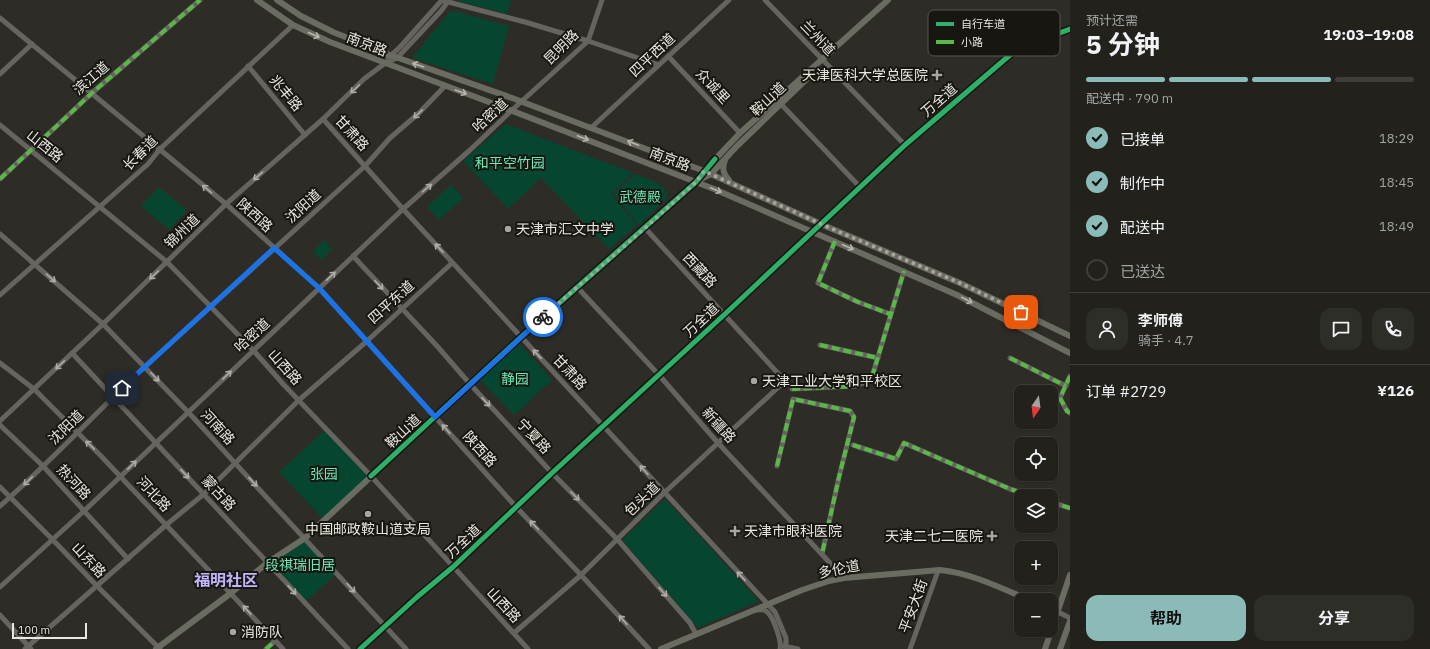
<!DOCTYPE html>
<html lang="zh">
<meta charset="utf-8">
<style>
body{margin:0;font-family:"IBM Plex Sans","Noto Sans SC",sans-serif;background:#2e2e29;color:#f1f3f6;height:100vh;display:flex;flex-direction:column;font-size:15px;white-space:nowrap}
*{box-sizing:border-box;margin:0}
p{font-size:13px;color:#a2a3a3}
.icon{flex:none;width:22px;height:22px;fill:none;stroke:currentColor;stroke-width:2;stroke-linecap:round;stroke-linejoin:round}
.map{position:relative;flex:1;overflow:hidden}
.panel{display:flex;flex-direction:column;background:#22211c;width:360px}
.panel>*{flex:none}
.needle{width:26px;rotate:194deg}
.tools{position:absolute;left:1014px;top:385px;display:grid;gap:8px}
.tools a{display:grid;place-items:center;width:44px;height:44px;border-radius:8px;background:#22211c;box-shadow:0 1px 3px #0004,0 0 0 1px #3f3e3b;font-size:20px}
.scale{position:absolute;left:12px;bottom:10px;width:75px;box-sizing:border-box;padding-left:4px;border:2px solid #eae7e0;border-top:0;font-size:11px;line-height:14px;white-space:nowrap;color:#eae7e0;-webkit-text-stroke:3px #181611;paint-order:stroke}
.pin{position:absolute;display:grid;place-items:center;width:34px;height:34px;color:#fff;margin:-17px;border-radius:8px;box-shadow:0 2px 6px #0006}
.courier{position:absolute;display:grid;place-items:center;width:40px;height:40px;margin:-20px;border:3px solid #1a73e8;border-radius:50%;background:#fff;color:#222;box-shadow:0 1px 5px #0007}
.head em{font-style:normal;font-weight:700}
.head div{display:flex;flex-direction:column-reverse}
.head{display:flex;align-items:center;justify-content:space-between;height:68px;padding:0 16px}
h1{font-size:26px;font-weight:700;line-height:30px}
.bar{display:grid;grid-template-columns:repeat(4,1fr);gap:6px 4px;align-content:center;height:48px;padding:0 16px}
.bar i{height:5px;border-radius:3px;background:#3f3e3b}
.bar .on{background:#8bbbb9}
.bar p{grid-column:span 4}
.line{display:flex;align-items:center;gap:10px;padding:0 16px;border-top:1px solid #3f3e3b}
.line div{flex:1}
.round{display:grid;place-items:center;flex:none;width:42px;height:42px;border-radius:12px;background:#2e2e29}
ol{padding:0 16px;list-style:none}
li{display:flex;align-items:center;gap:12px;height:44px}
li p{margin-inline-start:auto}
li .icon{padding:4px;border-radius:50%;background:#8bbbb9;color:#111;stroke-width:4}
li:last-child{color:#a2a3a3}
li i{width:22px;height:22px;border:2px solid #3f3e3b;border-radius:50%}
.primary-button{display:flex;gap:8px;margin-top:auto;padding:8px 16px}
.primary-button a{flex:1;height:46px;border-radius:12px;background:#8bbbb9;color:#111;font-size:16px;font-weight:700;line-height:46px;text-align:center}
.primary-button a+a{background:#2e2e29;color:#f1f3f6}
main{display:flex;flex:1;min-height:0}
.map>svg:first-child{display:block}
.green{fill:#064631}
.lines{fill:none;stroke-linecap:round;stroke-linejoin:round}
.minor{stroke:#666460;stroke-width:5}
.major{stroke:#6a6b61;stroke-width:6}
.quiet{stroke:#58b947;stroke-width:4;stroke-dasharray:8 4;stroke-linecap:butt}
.cycleway-casing{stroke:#181611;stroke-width:8}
.cycleway{stroke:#2db169;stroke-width:5}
.oneway{stroke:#b7b5ad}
.oneway2{stroke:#afaca6}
.done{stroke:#a8a69f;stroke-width:4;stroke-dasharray:0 7.2}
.route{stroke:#1a73e8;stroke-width:5}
.poi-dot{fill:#a8a69f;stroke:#181611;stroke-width:1.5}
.labels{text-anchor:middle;stroke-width:4;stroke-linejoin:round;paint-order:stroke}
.street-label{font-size:14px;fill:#eae7e0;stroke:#181611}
.poi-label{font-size:14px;fill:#eae7e0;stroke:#181611;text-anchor:start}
.park-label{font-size:14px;fill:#6beab7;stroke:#181611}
.quarter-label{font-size:16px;font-weight:bold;fill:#c3b5fc;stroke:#181611}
.key{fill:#181611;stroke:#57554f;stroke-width:1}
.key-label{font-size:11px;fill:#eae7e0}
</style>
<main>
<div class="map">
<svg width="1070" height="649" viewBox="0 0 1070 649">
<rect width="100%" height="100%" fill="#2e2c26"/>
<!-- green -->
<g class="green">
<path d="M455,0H511L507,14Z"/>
<path d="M451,10L509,26L493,84L412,58Z"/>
<path d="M506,124L633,173L611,194L637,225L609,249L541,178L508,209L463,161Z"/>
<path d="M635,174C646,179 666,183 668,196L665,200L639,225L613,194Z"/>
<path d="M451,185L463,198L439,220L427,207Z"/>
<path d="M159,187L187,211L169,230L141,206Z"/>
<path d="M324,240L332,249L321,260L313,251Z"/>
<path d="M518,342L552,380L514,415L478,378Z"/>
<path d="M325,430L368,476L322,518L279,472Z"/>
<path d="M665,499L759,601L698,628L622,540Z"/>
<path d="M303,539L335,575L306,601L271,562Z"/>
</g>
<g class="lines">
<!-- minor -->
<g class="minor">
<path d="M441,0L525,22L588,41L659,65"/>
<path d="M765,0L905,145"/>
<path d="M0,18L226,204L319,288L517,508L581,575L649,649"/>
<path d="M668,56L740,133"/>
<path d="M388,58L400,47L442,0"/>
<path d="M248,66L305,135"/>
<path d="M0,74L32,44"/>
<path d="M778,101L860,187"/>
<path d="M323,119L403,209L775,612L786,638V649"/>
<path d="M0,125L167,262L253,350L284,385L371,476L528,649"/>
<path d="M592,127L729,0"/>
<path d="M0,179L92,93L200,0"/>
<path d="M0,234L103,324L189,413L406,649"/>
<path d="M835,241L818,283L858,302L890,314"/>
<path d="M353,256L437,346L470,384L552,473L617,539L690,623L696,634"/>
<path d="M577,287L659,375L718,443L844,578"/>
<path d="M0,295L148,164L160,149L293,25"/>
<path d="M820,345L878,358"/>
<path d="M72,353L348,649"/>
<path d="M1010,358L1066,386"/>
<path d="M0,363L34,389L101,456L283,649"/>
<path d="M1070,376L1060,398L1067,411L1070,413"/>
<path d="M792,389L856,386L871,380L904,271"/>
<path d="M0,421L103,324L226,204L323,119L364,79L384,64L397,58L441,11L449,0"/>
<path d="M0,425L43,466L128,559"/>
<path d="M853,445L896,459L904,443L1010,489L1032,496"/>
<path d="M777,466L793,399L850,411L854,417L839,477L822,554"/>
<path d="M0,487L53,540L97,586L160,649"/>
<path d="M1051,502L1070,508"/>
<path d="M0,506C49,463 93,416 140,371L365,166L390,138L419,113L445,86"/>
<path d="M0,587L84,511L403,209L469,151L511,111L588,41L602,0"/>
<path d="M757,610C760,610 763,609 766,611C773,615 782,642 780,649"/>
<path d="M1058,612L1070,618"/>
<path d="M0,615L31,649"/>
<path d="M514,633L581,575L664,493L785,381L645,228"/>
<path d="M783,646L798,649"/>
<path d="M25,649L166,525L204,494L299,400L367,341L452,263"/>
<path d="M266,649L275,641"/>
<path d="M360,649L417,597L453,567L552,473L725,314L905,145L1017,49L1070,29"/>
<path d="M910,649L938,571"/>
</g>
<!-- major -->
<g class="major">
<path d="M257,0L293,25L330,42L502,107L714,189L957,295L1070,353"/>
<path d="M277,0L301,16L333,32L390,55L512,98L704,171L830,228L960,283L1070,336"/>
<path d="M725,160C722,169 723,174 729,180"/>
<path d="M697,181L711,174L737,146L815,71"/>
<path d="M156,649L231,593L267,563L305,538L521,337L696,182L704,171L740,133L888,0"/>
<path d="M661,649L802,590L829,581L844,578L940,570C971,573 1001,588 1029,600"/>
<path d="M1045,649L1070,575"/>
<path d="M1060,649L1070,621"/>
</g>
<!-- quiet -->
<g class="quiet">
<path d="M0,179L92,93L200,0"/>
<path d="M835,241L818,283L858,302L890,314"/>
<path d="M820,345L878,358"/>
<path d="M1010,358L1066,386"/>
<path d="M1070,376L1060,398L1067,411L1070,413"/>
<path d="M792,389L856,386L871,380L904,271"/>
<path d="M853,445L896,459L904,443L1010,489L1032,496"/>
<path d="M777,466L793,399L850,411L854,417L839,477L822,554"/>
<path d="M1051,502L1070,508"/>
<path d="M266,649L275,641"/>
</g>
<defs>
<g id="cycleway">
<path d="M371,476L521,337L696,182L715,159"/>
<path d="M360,649L417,597L453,567L552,473L725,314L905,145L1017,49L1070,29"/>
</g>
</defs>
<!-- cycleway casing -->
<use href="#cycleway" class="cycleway-casing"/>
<!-- cycleway -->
<use href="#cycleway" class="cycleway"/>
</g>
<!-- one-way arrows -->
<defs><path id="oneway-shaft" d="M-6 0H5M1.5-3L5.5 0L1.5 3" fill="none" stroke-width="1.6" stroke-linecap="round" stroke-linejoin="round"/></defs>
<g class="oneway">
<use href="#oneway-shaft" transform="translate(314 35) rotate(24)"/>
<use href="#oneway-shaft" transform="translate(418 65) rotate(-161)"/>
<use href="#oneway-shaft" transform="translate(461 92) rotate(20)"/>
<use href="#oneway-shaft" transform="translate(583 138) rotate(21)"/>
<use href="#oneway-shaft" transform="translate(633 143) rotate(-159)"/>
<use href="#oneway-shaft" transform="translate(716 190) rotate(23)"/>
<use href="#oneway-shaft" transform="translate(848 247) rotate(23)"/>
<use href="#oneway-shaft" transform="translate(967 300) rotate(27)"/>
</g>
<g class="oneway2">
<use href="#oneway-shaft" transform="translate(355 89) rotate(136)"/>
<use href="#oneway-shaft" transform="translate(418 114) rotate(136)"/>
<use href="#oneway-shaft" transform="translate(258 176) rotate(139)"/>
<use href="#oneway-shaft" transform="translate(427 188) rotate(-41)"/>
<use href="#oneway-shaft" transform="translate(207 189) rotate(-140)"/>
<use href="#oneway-shaft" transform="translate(439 248) rotate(-133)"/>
<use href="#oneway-shaft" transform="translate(154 275) rotate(136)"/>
<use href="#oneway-shaft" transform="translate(331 276) rotate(-43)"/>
<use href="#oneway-shaft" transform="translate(51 278) rotate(41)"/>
<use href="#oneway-shaft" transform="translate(379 285) rotate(47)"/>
<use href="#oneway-shaft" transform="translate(537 354) rotate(-133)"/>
<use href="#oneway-shaft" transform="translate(60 365) rotate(137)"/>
<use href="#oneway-shaft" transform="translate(227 375) rotate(-44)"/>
<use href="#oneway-shaft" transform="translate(155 377) rotate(46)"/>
<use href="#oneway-shaft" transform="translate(486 402) rotate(47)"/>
<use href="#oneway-shaft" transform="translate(446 429) rotate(-132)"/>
<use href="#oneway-shaft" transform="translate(90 445) rotate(-136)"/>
<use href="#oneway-shaft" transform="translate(132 465) rotate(-44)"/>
<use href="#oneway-shaft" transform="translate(644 470) rotate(-132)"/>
<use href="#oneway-shaft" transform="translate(185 474) rotate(47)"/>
<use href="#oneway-shaft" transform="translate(28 481) rotate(136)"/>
<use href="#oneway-shaft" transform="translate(253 482) rotate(47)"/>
<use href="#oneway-shaft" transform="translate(575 496) rotate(45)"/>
<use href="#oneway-shaft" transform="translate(534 525) rotate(-134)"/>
<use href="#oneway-shaft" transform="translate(741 576) rotate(-133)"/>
<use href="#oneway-shaft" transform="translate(351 588) rotate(48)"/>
<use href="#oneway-shaft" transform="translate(292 590) rotate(47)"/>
<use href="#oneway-shaft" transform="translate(663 592) rotate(49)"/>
<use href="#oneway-shaft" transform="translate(247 610) rotate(-133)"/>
<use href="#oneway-shaft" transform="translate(623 620) rotate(-132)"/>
</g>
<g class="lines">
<!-- done -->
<path class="done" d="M543,317L645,228L696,182L704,171L830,228L960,283L1021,312"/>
<!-- route -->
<path class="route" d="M122,388L274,248L319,288L435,417L543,317"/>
</g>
<!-- markers -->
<g class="poi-dot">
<path d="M935 69h4v4h4v4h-4v4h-4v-4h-4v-4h4z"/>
<circle cx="508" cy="229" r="4"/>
<circle cx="754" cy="381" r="4"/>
<circle cx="368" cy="514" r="4"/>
<path d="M733 525h4v4h4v4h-4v4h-4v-4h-4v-4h4z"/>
<path d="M990 530h4v4h4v4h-4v4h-4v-4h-4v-4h4z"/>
<circle cx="233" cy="632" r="4"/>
</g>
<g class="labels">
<!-- street labels -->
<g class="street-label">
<text transform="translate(818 38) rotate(46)" y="5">兰州道</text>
<text transform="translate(367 44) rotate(21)" y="5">南京路</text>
<text transform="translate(561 47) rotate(-45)" y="5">昆明路</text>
<text transform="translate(652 55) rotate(-43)" y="5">四平西道</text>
<text transform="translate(91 78) rotate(-41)" y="5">滨江道</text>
<text transform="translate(713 86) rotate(47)" y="5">众诚里</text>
<text transform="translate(286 93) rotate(50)" y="5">兆丰路</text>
<text transform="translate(768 99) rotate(-43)" y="5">鞍山道</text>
<text transform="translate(939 100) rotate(-41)" y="5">万全道</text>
<text transform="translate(490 115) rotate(-43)" y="5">哈密道</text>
<text transform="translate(352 133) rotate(48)" y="5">甘肃路</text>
<text transform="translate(45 146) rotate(39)" y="5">山西路</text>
<text transform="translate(140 153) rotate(-45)" y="5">长春道</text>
<text transform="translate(670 159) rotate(21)" y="5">南京路</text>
<text transform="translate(303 206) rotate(-42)" y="5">沈阳道</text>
<text transform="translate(255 215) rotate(42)" y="5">陕西路</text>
<text transform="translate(182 231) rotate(-44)" y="5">锦州道</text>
<text transform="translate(700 270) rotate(47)" y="5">西藏路</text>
<text transform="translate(391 302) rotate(-42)" y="5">四平东道</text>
<text transform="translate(701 320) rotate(-43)" y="5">万全道</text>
<text transform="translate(252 335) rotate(-43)" y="5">哈密道</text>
<text transform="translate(285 367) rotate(48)" y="5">山西路</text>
<text transform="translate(570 372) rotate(47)" y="5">甘肃路</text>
<text transform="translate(719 425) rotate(48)" y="5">新疆路</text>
<text transform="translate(66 427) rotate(-44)" y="5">沈阳道</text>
<text transform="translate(218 427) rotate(47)" y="5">河南路</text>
<text transform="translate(403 431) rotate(-43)" y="5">鞍山道</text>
<text transform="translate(534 436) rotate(47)" y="5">宁夏路</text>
<text transform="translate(480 449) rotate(48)" y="5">陕西路</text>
<text transform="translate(74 482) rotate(47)" y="5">热河路</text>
<text transform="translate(219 493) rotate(47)" y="5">蒙古路</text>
<text transform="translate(154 494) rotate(47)" y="5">河北路</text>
<text transform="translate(642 499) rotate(-44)" y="5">包头道</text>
<text transform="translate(463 541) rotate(-43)" y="5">万全道</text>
<text transform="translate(89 560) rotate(47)" y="5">山东路</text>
<text transform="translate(839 569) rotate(-11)" y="5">多伦道</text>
<text transform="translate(504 605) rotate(47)" y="5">山西路</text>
<text transform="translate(913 606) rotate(-70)" y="5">平安大街</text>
</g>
<!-- poi labels -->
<g class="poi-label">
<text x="928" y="80" text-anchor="end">天津医科大学总医院</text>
<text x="516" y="234">天津市汇文中学</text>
<text x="762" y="386">天津工业大学和平校区</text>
<text x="368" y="534" text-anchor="middle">中国邮政鞍山道支局</text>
<text x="744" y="536">天津市眼科医院</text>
<text x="983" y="541" text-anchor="end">天津二七二医院</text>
<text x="241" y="637">消防队</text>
</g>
<!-- park labels -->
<g class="park-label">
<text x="510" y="168">和平空竹园</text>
<text x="640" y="202">武德殿</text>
<text x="515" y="384">静园</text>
<text x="324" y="479">张园</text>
<text x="300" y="570">段祺瑞旧居</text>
</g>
<!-- quarter labels -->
<g class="quarter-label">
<text x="226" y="586">福明社区</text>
</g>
</g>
<!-- legend -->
<rect x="928" y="10" width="132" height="46" rx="6" class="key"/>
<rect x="936" y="22" width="18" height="4" fill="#2db169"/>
<rect x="936" y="40" width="18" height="4" fill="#58b947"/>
<g class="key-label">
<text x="961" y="28">自行车道</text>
<text x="961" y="46">小路</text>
</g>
</svg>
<div class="tools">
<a><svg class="needle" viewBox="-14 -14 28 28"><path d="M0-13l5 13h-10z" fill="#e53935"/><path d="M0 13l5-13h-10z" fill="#a2a3a3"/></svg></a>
<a><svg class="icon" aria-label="locate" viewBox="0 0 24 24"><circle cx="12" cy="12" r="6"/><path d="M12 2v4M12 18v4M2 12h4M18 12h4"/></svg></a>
<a><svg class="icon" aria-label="layers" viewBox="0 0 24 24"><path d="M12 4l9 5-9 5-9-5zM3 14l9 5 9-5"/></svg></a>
<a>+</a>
<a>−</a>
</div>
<div class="scale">100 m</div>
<div class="pin" style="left:1021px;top:312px;background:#ea580c"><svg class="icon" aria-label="bag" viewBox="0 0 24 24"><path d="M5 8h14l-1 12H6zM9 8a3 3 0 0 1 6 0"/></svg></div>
<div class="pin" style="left:122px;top:388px;background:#1f2937"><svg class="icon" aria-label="home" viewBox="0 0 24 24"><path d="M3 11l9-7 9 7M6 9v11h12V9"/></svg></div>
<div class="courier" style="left:543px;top:317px"><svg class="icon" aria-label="bike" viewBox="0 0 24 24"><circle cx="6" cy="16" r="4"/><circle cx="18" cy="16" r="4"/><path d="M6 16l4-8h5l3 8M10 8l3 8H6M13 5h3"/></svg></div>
</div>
<section class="panel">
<div class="head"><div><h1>5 分钟</h1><p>预计还需</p></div><em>19:03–19:08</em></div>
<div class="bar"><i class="on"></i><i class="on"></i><i class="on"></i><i></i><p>配送中 · 790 m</p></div>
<ol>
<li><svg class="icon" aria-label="check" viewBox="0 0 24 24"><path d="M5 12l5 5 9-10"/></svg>已接单<p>18:29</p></li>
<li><svg class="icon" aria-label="check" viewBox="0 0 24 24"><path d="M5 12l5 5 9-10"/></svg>制作中<p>18:45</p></li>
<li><svg class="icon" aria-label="check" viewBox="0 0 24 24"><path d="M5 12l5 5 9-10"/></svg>配送中<p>18:49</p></li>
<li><i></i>已送达</li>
</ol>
<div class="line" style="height:72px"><a class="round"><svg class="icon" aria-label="person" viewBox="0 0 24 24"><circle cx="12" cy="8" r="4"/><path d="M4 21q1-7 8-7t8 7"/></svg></a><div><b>李师傅</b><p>骑手 · 4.7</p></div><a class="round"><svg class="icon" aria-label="chat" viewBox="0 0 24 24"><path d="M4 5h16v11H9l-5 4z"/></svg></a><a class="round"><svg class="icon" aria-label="phone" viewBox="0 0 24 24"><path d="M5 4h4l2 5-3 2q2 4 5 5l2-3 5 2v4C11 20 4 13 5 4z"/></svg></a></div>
<div class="line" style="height:52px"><div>订单 #2729</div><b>¥126</b></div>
<div class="primary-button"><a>帮助</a><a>分享</a></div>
</section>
</main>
